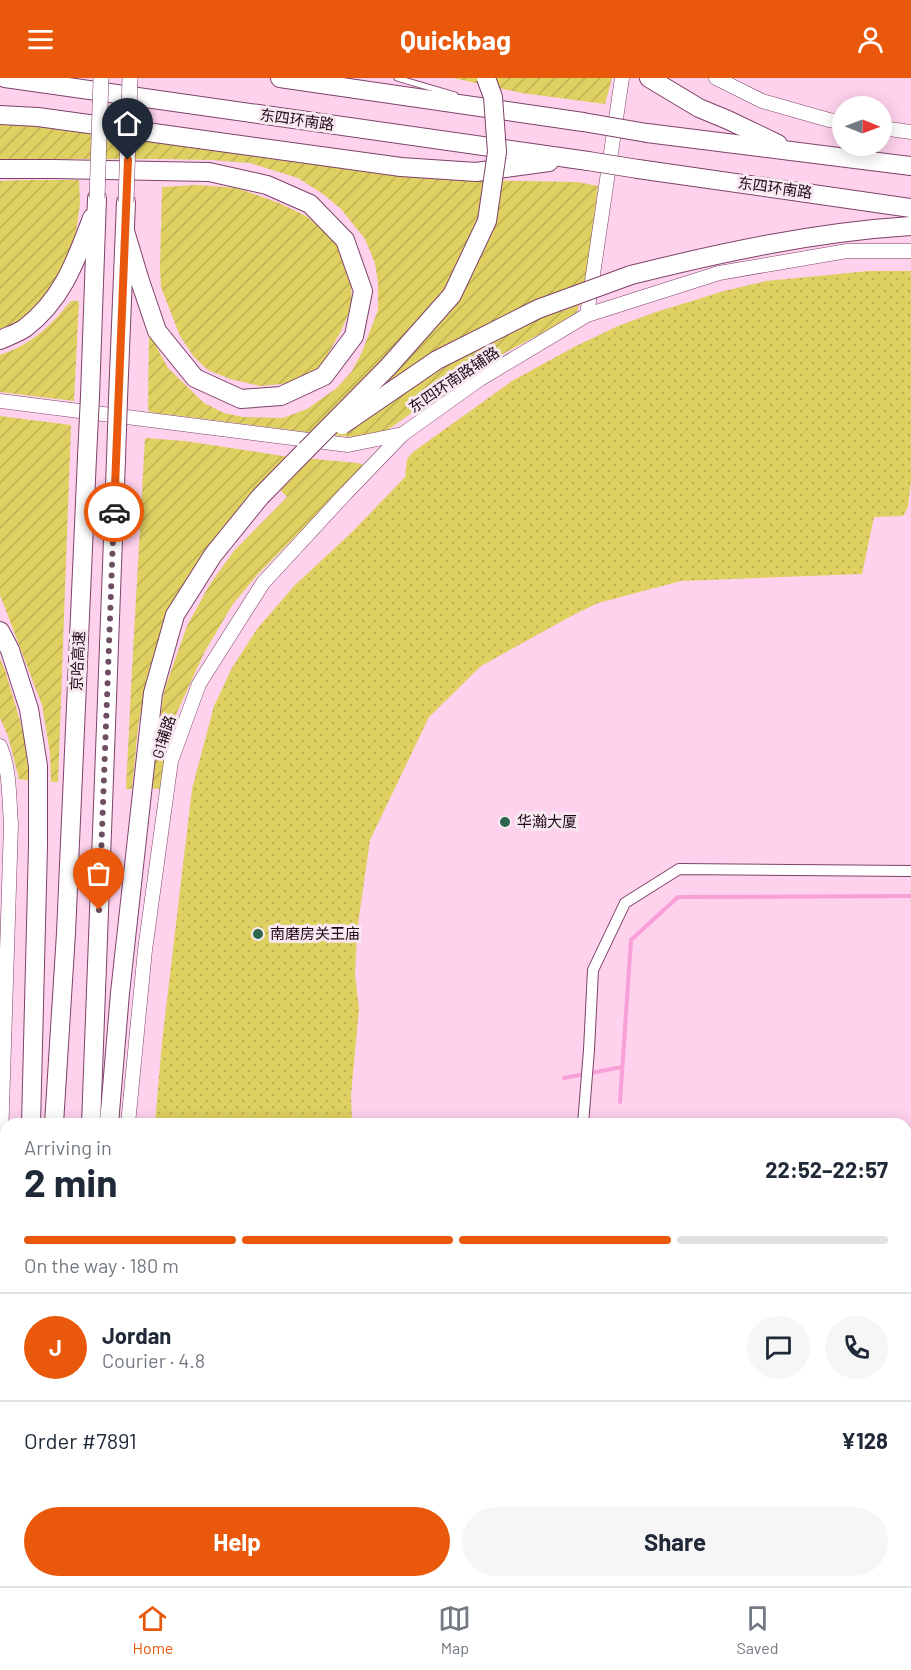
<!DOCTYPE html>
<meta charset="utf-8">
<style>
body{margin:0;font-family:Barlow,"Noto Sans SC",sans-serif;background:#f6f6f7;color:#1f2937;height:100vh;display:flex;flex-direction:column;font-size:22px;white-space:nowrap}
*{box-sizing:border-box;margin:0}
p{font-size:20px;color:#747a83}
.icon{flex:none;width:33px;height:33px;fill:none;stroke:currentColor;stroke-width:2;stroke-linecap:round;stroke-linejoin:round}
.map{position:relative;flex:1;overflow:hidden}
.drawer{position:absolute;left:0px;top:1040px;width:912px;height:470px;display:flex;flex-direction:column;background:#fff;border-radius:18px 18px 0 0;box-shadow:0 3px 15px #0003}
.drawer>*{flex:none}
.needle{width:39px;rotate:91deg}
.controls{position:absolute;left:832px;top:18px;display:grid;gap:12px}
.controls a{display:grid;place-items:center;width:60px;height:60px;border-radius:50%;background:#fff;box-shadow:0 3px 15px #0003;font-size:30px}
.pin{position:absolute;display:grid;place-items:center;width:51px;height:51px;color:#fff;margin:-62px -26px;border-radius:50% 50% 50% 0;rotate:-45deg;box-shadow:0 0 6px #0007}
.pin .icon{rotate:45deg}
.courier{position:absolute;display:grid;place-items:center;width:60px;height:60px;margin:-30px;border:4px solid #ea580c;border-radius:50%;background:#fff;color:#222;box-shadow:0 2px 8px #0007}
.overview em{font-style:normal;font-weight:700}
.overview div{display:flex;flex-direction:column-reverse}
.overview{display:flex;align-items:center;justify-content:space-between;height:102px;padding:0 24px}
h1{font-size:39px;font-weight:700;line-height:45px}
.bar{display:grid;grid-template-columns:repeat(4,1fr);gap:9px 6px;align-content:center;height:72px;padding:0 24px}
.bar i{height:8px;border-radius:4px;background:#e0e1e3}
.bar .active{background:#ea580c}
.bar p{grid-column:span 4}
.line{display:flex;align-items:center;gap:15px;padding:0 24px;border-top:2px solid #e0e1e3}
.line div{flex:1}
.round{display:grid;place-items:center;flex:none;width:63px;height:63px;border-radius:32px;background:#f6f6f7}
.action{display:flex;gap:12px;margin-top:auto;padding:12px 24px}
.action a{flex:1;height:69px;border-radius:36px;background:#ea580c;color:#fff;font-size:24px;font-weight:700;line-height:69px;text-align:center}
.action a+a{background:#f6f6f7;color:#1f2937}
header{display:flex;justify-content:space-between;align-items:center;height:78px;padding:0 24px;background:#ea580c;color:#fff;font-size:27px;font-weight:700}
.tab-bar{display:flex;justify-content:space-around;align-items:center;height:84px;border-top:2px solid #e0e1e3;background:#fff;font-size:16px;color:#747a83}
.tab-bar a{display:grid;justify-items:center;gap:3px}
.tab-bar .active{color:#ea580c}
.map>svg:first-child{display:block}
.park{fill:url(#park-dots)}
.garden{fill:url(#garden-furrows)}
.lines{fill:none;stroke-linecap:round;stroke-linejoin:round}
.stream{stroke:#f89fd7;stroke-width:4}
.lane-casing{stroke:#7f4169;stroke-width:7}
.street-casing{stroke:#7f4169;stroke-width:12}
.secondary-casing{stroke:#7f4169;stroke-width:15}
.highway-casing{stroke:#7f4169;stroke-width:20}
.lane{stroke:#fff;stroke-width:5}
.street{stroke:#fff;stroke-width:10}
.secondary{stroke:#fff;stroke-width:14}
.highway{stroke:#fff;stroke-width:18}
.primary-bridge-casing{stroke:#7f4169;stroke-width:16;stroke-linecap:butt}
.highway-bridge-casing{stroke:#7f4169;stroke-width:20;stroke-linecap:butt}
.primary-bridge{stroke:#fff;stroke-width:15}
.highway-bridge{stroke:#fff;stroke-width:18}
.done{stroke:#6e4e62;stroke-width:6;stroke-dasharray:0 10.8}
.route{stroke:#ea580c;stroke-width:8}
.poi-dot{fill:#2d654c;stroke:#f8e9f1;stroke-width:2}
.labels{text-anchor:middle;stroke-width:6;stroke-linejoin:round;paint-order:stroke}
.street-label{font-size:15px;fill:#200818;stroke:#f8e9f1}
.poi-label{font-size:15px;fill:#200818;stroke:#f8e9f1;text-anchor:start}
</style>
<header><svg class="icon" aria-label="menu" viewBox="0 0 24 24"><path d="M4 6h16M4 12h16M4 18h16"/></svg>Quickbag<svg class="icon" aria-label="person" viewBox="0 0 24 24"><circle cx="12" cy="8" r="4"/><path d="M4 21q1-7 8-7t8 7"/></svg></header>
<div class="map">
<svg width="911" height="1508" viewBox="0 0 911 1508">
<defs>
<pattern id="park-dots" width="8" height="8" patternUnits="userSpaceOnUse" patternTransform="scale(1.5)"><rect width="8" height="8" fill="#ded061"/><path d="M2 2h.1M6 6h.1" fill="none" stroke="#beb154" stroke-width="1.8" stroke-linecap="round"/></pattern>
<pattern id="garden-furrows" width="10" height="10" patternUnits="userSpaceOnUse" patternTransform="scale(1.5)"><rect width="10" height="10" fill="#ded061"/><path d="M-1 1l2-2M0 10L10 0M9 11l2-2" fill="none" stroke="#beb154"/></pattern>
</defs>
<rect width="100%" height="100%" fill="#fed1ec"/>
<!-- park -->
<g class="park">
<path d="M869,193H911V402L908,429L903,438L874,439L862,496L681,503L598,525L575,536L481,588L429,639L370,762L357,853L355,897L359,931L351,1017L352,1045H155L162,964L192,711L214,628L232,590L257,551L294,508L353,453L405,399L407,381L413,374L512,303L574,269L618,248L656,234L724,213L766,203Z"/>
<rect x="118" y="1503" width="204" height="5"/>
</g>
<!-- garden -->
<g class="garden">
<path d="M453,0H612L605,26L522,15Z"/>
<path d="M0,43L467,102L577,104L598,108L586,201L577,234L557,247L490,283L442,314L383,355L362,360L307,354L149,334L148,330L149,248L158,272L168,290L204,325L224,335L244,339L283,340L307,331L337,310L352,293L362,274L378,232V205L375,185L365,161L341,131L323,116L298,100L250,85L211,82L160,81H68L0,84Z"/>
<path d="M22,102H79L80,126L76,154L64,190L42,224L9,251L0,253V103Z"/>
<path d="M197,107L237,110L279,125L306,138L335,162L350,191L352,228L340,255L321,288L292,305L260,308L230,301L208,292L194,279L180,258L161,209L160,190L162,109Z"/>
<path d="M71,223H79L74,323L0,314V277C20,270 37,260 52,244C59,238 64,230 71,223Z"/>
<path d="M0,338L71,347L58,704H51L50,675L42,627L0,517Z"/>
<path d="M145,360L185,363L283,378L357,385L362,386L363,390L257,497L233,526L204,575L173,643L160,711L150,710L164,613L187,548L210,506L234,473L287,419L270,402L161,557L147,600L138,649L132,711H126L131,610Z"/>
<path d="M0,581L5,592L23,653L30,703L19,701L8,658L0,640Z"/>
</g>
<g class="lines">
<!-- stream -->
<g class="stream">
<path d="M564,1000L622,989"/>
<path d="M620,1024L631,862L678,819L911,818"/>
</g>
<defs>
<path id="lane" d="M397,0L455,17"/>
<g id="street">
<path d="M583,1046L589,972L593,892L625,825L679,791L911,793"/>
<path d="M325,1508V1503"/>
<path d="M557,1508V1503"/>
</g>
<g id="secondary">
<path d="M716,0L762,23L829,42L843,44"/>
<path d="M882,50L911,54"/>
<path d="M587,237L622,0"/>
<path d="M0,323L348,367L403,356L480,301L587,237L719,195L847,173H911"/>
<path d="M0,668C10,691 9,721 11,746L0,1093"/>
<path d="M128,1046L145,872L171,683L199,606L263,505L346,415L403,356"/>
<path d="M906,1192H911"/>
<path d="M86,1508L87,1503"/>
</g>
<g id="highway">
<path d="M5,0L588,83"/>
<path d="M280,0L583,44"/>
<path d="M649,0L699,30L728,42L778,66"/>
<path d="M0,37L38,39L401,89L476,94L549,84"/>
<path d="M647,55L911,88"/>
<path d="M0,91H54L209,94L267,107L310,126L345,162L363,213L354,258L324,298L281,318L241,321L195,300L157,253L140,203L125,153"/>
<path d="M638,91L911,130"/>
<path d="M631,197C723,174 816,154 911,148"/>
<path d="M0,262C8,258 18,255 25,250C63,221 76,182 92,140"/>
<path d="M90,318L97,120"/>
<path d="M118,321L126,124"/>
<path d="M0,553L10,572L29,631L38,688V767L31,1046"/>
<path d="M54,1046L66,855L87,379"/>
<path d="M91,1046L116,381"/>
<path d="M109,1046L120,915L153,615L175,537L213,477L260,419L306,372"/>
<path d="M3,1508L6,1474"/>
<path d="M28,1508V1503"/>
<path d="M67,1508L68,1503"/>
</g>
</defs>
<!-- lane casing -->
<use href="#lane" class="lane-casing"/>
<!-- street casing -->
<use href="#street" class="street-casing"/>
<!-- secondary casing -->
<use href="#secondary" class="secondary-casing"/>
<!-- highway casing -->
<use href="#highway" class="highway-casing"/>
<!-- lane -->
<use href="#lane" class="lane"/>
<!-- street -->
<use href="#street" class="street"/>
<!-- secondary -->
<use href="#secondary" class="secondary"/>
<!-- highway -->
<use href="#highway" class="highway"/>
<defs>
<g id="primary-bridge">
<path d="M97,120L101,0"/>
<path d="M126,124L130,0"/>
</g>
<g id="highway-bridge">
<path d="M583,44L647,55"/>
<path d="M588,83L638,91"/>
<path d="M342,347L437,282L538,231L631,197"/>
<path d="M306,372L389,288L452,217L487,143L497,74L493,19L486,0"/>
<path d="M87,379L90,318"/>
<path d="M116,381L118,321"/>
</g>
</defs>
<!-- primary-bridge casing -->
<use href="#primary-bridge" class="primary-bridge-casing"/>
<!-- highway-bridge casing -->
<use href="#highway-bridge" class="highway-bridge-casing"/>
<!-- primary-bridge -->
<use href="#primary-bridge" class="primary-bridge"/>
<!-- highway-bridge -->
<use href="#highway-bridge" class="highway-bridge"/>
</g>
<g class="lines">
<!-- done -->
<path class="done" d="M99,832L114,434"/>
<!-- route -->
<path class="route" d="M114,434L128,82"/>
</g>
<!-- markers -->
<g class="poi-dot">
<circle cx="505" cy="744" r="6"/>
<circle cx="258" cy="856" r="6"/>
</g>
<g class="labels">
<!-- street labels -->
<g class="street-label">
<text transform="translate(297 42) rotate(8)" y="5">东四环南路</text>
<text transform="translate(775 110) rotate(8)" y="5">东四环南路</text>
<text transform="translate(454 302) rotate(-34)" y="5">东四环南路辅路</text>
<text transform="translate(78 583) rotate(-87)" y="5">京哈高速</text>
<text transform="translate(164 659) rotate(-72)" y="5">G1辅路</text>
</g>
<!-- poi labels -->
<g class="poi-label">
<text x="517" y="749">华瀚大厦</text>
<text x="270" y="861">南磨房关王庙</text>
</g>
</g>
</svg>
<div class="controls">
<a><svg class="needle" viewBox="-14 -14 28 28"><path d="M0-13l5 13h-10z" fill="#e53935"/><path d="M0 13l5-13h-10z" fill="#747a83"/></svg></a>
</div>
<div class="pin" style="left:99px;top:832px;background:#ea580c"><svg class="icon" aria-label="bag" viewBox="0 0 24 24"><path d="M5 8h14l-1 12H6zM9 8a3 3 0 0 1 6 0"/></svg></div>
<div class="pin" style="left:128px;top:82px;background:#1f2937"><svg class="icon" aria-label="home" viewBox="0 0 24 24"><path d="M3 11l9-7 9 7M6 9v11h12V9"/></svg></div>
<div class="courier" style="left:114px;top:434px"><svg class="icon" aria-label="car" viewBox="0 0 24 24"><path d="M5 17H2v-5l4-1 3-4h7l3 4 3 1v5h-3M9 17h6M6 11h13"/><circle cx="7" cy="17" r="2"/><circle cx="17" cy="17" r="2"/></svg></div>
<section class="drawer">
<div class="overview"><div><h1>2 min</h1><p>Arriving in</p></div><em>22:52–22:57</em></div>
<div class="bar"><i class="active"></i><i class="active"></i><i class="active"></i><i></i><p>On the way · 180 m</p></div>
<div class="line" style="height:108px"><b class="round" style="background:#ea580c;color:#fff">J</b><div><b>Jordan</b><p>Courier · 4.8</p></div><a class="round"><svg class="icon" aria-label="chat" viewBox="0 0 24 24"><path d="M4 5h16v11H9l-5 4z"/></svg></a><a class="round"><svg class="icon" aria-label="phone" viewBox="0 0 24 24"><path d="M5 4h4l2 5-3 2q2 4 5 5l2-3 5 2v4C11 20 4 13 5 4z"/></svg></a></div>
<div class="line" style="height:78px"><div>Order #7891</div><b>¥128</b></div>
<div class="action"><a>Help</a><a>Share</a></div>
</section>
</div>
<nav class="tab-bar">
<a class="active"><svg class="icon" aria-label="home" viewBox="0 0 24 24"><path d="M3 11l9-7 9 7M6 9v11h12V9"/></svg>Home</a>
<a><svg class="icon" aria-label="map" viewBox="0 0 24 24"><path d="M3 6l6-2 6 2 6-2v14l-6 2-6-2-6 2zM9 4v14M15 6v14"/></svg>Map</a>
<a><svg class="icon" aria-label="saved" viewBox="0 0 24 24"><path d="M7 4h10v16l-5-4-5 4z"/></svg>Saved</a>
</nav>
